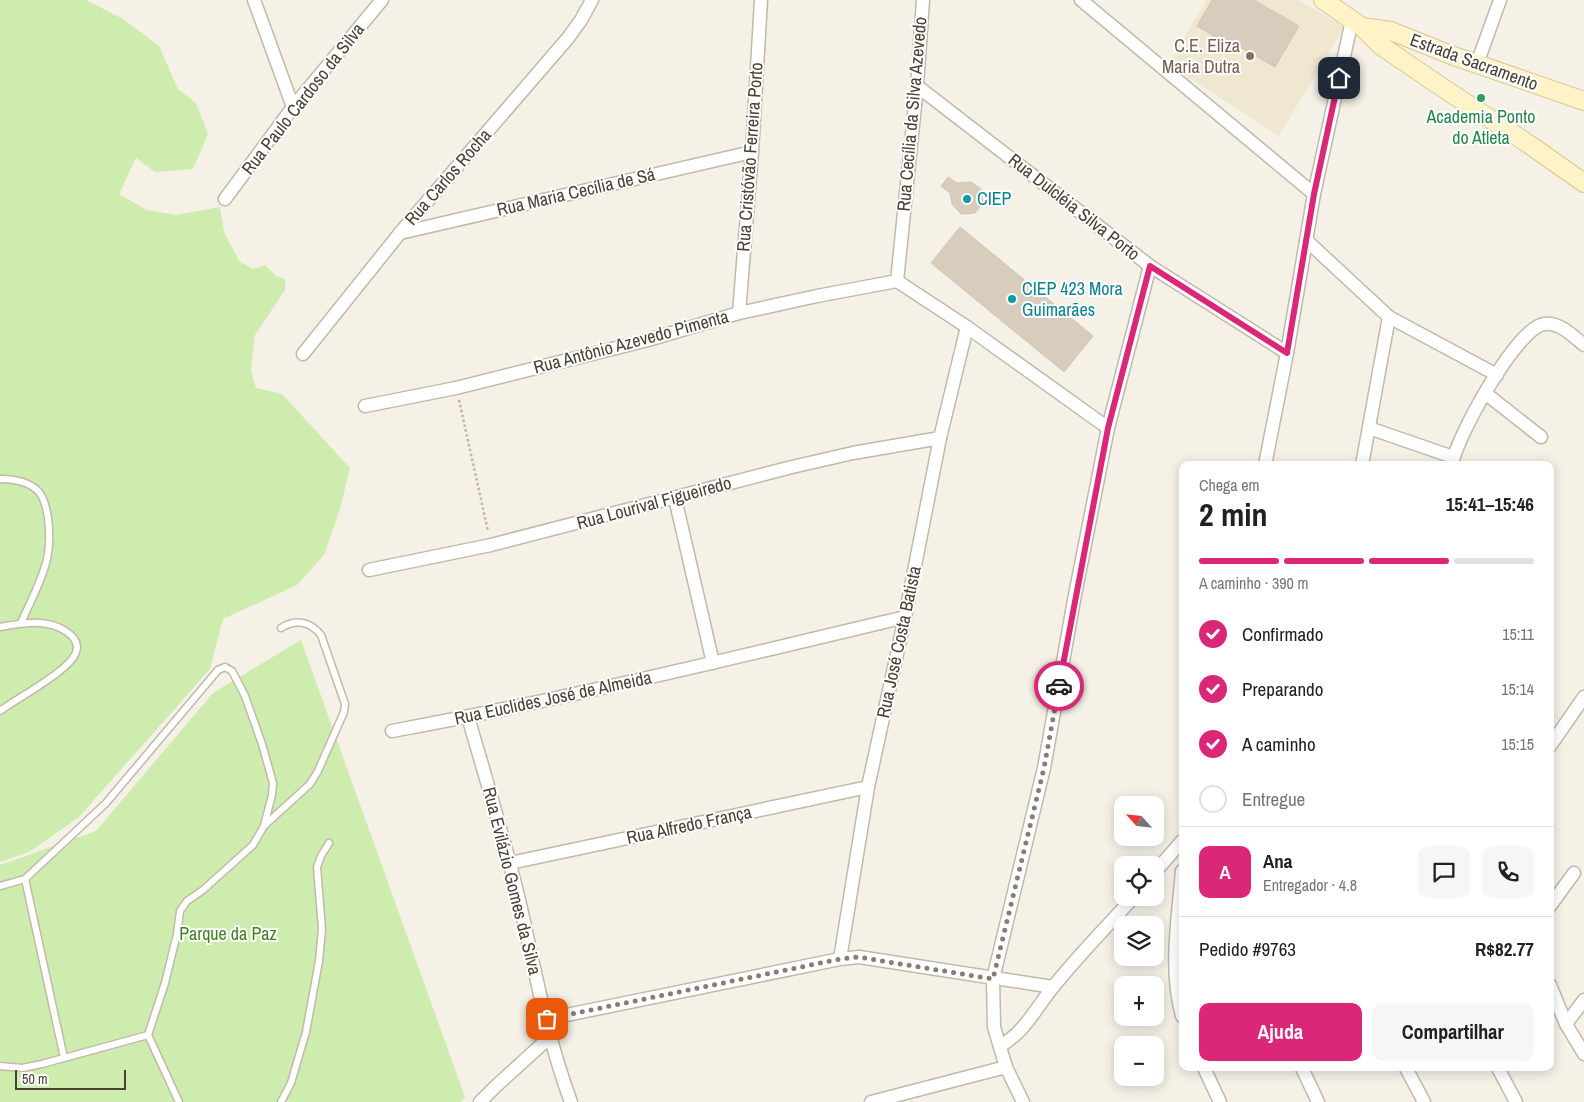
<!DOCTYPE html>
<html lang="pt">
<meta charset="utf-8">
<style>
body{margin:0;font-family:"Archivo Narrow",sans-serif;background:#f6f6f6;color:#202124;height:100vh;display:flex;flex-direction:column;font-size:19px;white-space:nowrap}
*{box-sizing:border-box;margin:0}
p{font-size:16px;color:#757577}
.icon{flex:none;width:28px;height:28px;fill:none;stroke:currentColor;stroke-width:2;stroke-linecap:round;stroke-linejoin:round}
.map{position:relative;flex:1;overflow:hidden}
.drawer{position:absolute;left:1179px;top:461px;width:375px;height:610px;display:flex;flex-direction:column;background:#fff;border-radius:10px;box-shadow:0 2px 12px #0003}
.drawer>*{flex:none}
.needle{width:32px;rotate:297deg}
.controls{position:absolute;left:1114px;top:796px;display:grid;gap:10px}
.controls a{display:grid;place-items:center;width:50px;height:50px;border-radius:10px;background:#fff;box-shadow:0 2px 12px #0003;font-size:25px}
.scale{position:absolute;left:15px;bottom:12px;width:111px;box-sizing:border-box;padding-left:5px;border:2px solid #494235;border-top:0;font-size:14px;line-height:18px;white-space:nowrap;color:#494235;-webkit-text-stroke:4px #fff;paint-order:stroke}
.pin{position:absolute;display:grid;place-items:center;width:42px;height:42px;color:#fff;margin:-21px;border-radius:10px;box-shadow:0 2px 8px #0006}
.courier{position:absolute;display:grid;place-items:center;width:50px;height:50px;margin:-25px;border:4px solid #db2777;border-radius:50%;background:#fff;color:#222;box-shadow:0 1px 6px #0007}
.head em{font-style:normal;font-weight:800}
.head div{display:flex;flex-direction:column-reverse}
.head{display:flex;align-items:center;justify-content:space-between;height:85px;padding:0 20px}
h1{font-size:32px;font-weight:800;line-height:38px}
.bar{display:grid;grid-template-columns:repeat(4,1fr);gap:8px 5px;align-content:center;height:60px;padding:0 20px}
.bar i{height:6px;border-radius:4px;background:#e0e0e0}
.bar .current{background:#db2777}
.bar p{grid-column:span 4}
.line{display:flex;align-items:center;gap:12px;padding:0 20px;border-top:1px solid #e0e0e0}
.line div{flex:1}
.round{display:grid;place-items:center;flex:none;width:52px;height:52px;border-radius:10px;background:#f6f6f6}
ol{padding:0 20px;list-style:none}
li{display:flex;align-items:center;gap:15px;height:55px}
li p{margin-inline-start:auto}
li .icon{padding:5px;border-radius:50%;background:#db2777;color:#fff;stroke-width:4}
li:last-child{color:#757577}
li i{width:28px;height:28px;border:2px solid #e0e0e0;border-radius:50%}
.primary-button{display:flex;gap:10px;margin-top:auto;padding:10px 20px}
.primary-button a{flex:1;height:58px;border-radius:10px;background:#db2777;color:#fff;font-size:20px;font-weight:800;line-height:58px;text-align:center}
.primary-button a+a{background:#f6f6f6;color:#202124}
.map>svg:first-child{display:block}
.education{fill:#efe7d0}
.green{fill:#ceecad}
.building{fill:#d8cdbc;stroke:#d3c5ae}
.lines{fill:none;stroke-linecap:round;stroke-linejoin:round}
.service-casing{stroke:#c1b9a9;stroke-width:9}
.minor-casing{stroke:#c1b9a9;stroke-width:15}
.secondary-casing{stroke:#d9c793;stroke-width:20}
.path{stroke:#c4b699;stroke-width:2.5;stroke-dasharray:2.5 2.5;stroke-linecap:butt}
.service{stroke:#fff;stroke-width:6}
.minor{stroke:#fff;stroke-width:12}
.secondary{stroke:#fff3c7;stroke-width:18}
.done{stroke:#857f73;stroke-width:5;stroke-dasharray:0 9}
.route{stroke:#db2777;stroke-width:6}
.education-dot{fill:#8d6e63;stroke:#fff;stroke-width:2}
.leisure-dot{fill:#2e9e5b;stroke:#fff;stroke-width:2}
.culture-dot{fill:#0f9aa8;stroke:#fff;stroke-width:2}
.labels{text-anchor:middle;stroke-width:4;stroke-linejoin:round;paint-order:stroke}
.education-label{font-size:18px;fill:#785e54;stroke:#fff;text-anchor:end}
.street-label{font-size:18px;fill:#494235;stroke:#fff}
.leisure-label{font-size:18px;fill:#27864d;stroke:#fff}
.culture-label{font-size:18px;fill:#0d838f;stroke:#fff;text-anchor:start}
.park-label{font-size:18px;fill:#448023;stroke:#fff}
</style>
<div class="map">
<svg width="1584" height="1102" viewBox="0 0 1584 1102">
<rect width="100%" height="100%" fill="#f5f1e7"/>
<!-- education -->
<path class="education" d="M1206,0H1299L1344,27L1279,136L1169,65Z"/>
<!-- green -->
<g class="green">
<path d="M0,0H86L123,19L159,46L178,89L196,103L208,134L193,169L155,172L136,158L119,194L147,210L176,215L220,207L224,232L239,261L253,269L265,265L276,276L285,279V290L255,335L251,370L256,388L282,394L350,468L340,509L324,555L297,585L223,619L210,669L78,818L29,852L0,862Z"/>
<path d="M301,640L465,1097L460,1102H0V865L96,831L213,693Z"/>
</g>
<!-- building -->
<g class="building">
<path d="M1212,0H1254L1299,26L1275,67L1219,35L1217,38L1197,26Z"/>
<path d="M948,177L957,183L971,182L981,189L983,203L975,213L961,214L952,204L950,193L941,186Z"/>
<path d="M960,227L1093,336L1064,372L931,263Z"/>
</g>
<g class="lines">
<defs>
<g id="service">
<path d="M0,479C13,479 29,481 39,492C50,506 51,542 47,559C42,581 30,602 21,623"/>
<path d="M0,627C23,623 47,618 67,632C74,637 79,644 76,652C71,670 17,698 0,711"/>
<path d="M265,825L310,784L318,771L344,712L345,704L321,635C310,621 295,619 281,628"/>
<path d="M25,879L64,1058"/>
<path d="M0,886L25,879L106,803L218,670L225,667L232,671L245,696L262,744L273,783L272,795L264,826L253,845L203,890L187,901L180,911L177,934L165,983L148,1035L179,1102"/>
<path d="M0,1066L22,1068L42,1064L148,1035"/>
<path d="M281,1102L291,1083L306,1032L319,961L322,929L317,867L321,856L329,843"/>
</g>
<g id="minor">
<path d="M254,0L293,107"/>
<path d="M923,0L917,86L897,281L967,327L1108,428"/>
<path d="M1081,0L1314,194"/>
<path d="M1477,64L1500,0"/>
<path d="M917,86L1150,266L1287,353"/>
<path d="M225,199L293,107L382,0"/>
<path d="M400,233L752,152"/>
<path d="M1306,240L1389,317L1497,375"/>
<path d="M739,313L752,152L761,0"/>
<path d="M303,354L400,233L568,38L581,20L592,0"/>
<path d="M1485,393L1541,437"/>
<path d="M365,406L456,388L648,340L739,313L817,296L897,281"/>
<path d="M1369,428L1453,457"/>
<path d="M1265,465L1287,353L1314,194L1352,20"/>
<path d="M1362,465L1389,317"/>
<path d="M1452,465C1456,437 1517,328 1544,324C1559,321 1574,337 1584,345"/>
<path d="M675,498L713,663"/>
<path d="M369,570L491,545L792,467L853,453L940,438"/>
<path d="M468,717C486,779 505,841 520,904C535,970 547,1038 571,1102"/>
<path d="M392,731C565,699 734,658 905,617"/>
<path d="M1550,746L1584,697"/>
<path d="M510,863L868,787"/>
<path d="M1182,871C1178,919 1169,969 1182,1016"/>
<path d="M1155,872L1182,841"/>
<path d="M1550,906L1574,873"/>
<path d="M840,959L868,787L905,617L940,438L967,327"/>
<path d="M1550,985L1566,1024L1584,1054"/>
<path d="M547,1019L840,959L859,957L1053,987"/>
<path d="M1566,1024L1584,1000"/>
<path d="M1000,1046C1024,1033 1036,1008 1053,987C1078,956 1106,927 1133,898"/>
<path d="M1204,1068L1220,1102"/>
<path d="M1302,1068L1318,1102"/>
<path d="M1406,1068L1424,1102"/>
<path d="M1498,1068L1516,1102"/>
<path d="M480,1102L496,1086L550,1037"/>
<path d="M871,1102L1006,1067"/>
<path d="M1023,1102L1006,1067L994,1027L993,979L1044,768L1074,600L1108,428L1150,266"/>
</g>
<g id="secondary">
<path d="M1323,0L1362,27L1380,45L1443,88L1530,145L1584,183"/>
<path d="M1362,27L1391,31L1451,55L1584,101"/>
</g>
</defs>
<!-- service casing -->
<use href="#service" class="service-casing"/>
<!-- minor casing -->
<use href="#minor" class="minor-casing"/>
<!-- secondary casing -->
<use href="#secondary" class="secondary-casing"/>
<!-- path -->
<path class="path" d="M459,400L488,531"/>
<!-- service -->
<use href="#service" class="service"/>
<!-- minor -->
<use href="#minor" class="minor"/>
<!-- secondary -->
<use href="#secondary" class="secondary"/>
</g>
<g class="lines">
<!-- done -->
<path class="done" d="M547,1019L840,959L858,957L993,979L1044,768L1059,686"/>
<!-- route -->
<path class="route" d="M1059,686L1108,428L1150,266L1287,353L1314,194L1339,78"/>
</g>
<!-- markers -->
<circle class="education-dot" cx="1250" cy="56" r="5"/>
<circle class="leisure-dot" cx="1481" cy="98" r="5"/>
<g class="culture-dot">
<circle cx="967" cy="199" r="5"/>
<circle cx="1012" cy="299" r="5"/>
</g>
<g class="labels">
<!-- education labels -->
<g class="education-label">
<text x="1240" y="52">C.E. Eliza<tspan x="1240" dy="21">Maria Dutra</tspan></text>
</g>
<!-- street labels -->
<g class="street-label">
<text transform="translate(1474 62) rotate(20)" y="6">Estrada Sacramento</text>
<text transform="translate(303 99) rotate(-52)" y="6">Rua Paulo Cardoso da Silva</text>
<text transform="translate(912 114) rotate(-85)" y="6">Rua Cecília da Silva Azevedo</text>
<text transform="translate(750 157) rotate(-86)" y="6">Rua Cristóvão Ferreira Porto</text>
<text transform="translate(448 177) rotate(-49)" y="6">Rua Carlos Rocha</text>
<text transform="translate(576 192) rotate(-13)" y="6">Rua Maria Cecília de Sá</text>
<text transform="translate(1074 207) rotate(38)" y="6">Rua Dulcléia Silva Porto</text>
<text transform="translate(631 342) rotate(-15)" y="6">Rua Antônio Azevedo Pimenta</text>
<text transform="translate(654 503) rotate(-15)" y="6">Rua Lourival Figueiredo</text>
<text transform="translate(899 642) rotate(-78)" y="6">Rua José Costa Batista</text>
<text transform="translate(553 698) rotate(-12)" y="6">Rua Euclides José de Almeida</text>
<text transform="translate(689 825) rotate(-12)" y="6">Rua Alfredo França</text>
<text transform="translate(512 881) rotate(76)" y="6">Rua Evilázio Gomes da Silva</text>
</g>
<!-- leisure labels -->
<g class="leisure-label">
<text x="1481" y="123">Academia Ponto<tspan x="1481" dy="21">do Atleta</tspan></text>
</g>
<!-- culture labels -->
<g class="culture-label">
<text x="977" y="205">CIEP</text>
<text x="1022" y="295">CIEP 423 Mora<tspan x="1022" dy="21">Guimarães</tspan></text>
</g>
<!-- park labels -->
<g class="park-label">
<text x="228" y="940">Parque da Paz</text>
</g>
</g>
</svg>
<div class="controls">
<a><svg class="needle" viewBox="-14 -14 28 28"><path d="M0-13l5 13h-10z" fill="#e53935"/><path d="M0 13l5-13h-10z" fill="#757577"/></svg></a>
<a><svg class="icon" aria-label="locate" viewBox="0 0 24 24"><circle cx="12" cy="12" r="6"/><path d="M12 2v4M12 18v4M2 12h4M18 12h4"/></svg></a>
<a><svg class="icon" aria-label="layers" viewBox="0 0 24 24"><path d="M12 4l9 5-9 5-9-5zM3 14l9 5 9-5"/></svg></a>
<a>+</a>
<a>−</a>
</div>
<div class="scale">50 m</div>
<div class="pin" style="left:547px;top:1019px;background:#ea580c"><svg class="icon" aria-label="bag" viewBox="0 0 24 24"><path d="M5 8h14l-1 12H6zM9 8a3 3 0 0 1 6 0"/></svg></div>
<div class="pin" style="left:1339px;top:78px;background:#1f2937"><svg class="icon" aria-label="home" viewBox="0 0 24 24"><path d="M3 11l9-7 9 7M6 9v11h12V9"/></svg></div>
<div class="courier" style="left:1059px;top:686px"><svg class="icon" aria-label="car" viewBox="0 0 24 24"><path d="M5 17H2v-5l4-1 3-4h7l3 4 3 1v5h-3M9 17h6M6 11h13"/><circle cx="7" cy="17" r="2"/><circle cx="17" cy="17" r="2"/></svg></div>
<section class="drawer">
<div class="head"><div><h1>2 min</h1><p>Chega em</p></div><em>15:41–15:46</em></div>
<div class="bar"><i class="current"></i><i class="current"></i><i class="current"></i><i></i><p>A caminho · 390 m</p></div>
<ol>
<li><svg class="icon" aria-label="check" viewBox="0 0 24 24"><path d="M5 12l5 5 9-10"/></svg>Confirmado<p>15:11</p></li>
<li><svg class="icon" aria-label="check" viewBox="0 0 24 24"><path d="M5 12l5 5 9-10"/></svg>Preparando<p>15:14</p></li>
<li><svg class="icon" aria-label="check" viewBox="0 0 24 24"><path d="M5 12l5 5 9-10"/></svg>A caminho<p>15:15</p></li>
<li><i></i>Entregue</li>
</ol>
<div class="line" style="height:90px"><b class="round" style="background:#db2777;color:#fff">A</b><div><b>Ana</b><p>Entregador · 4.8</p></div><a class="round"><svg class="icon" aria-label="chat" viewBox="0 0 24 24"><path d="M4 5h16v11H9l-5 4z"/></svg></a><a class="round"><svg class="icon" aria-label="phone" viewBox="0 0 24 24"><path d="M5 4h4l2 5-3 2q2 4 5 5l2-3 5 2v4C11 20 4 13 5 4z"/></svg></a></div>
<div class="line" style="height:65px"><div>Pedido #9763</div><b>R$82.77</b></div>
<div class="primary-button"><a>Ajuda</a><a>Compartilhar</a></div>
</section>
</div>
